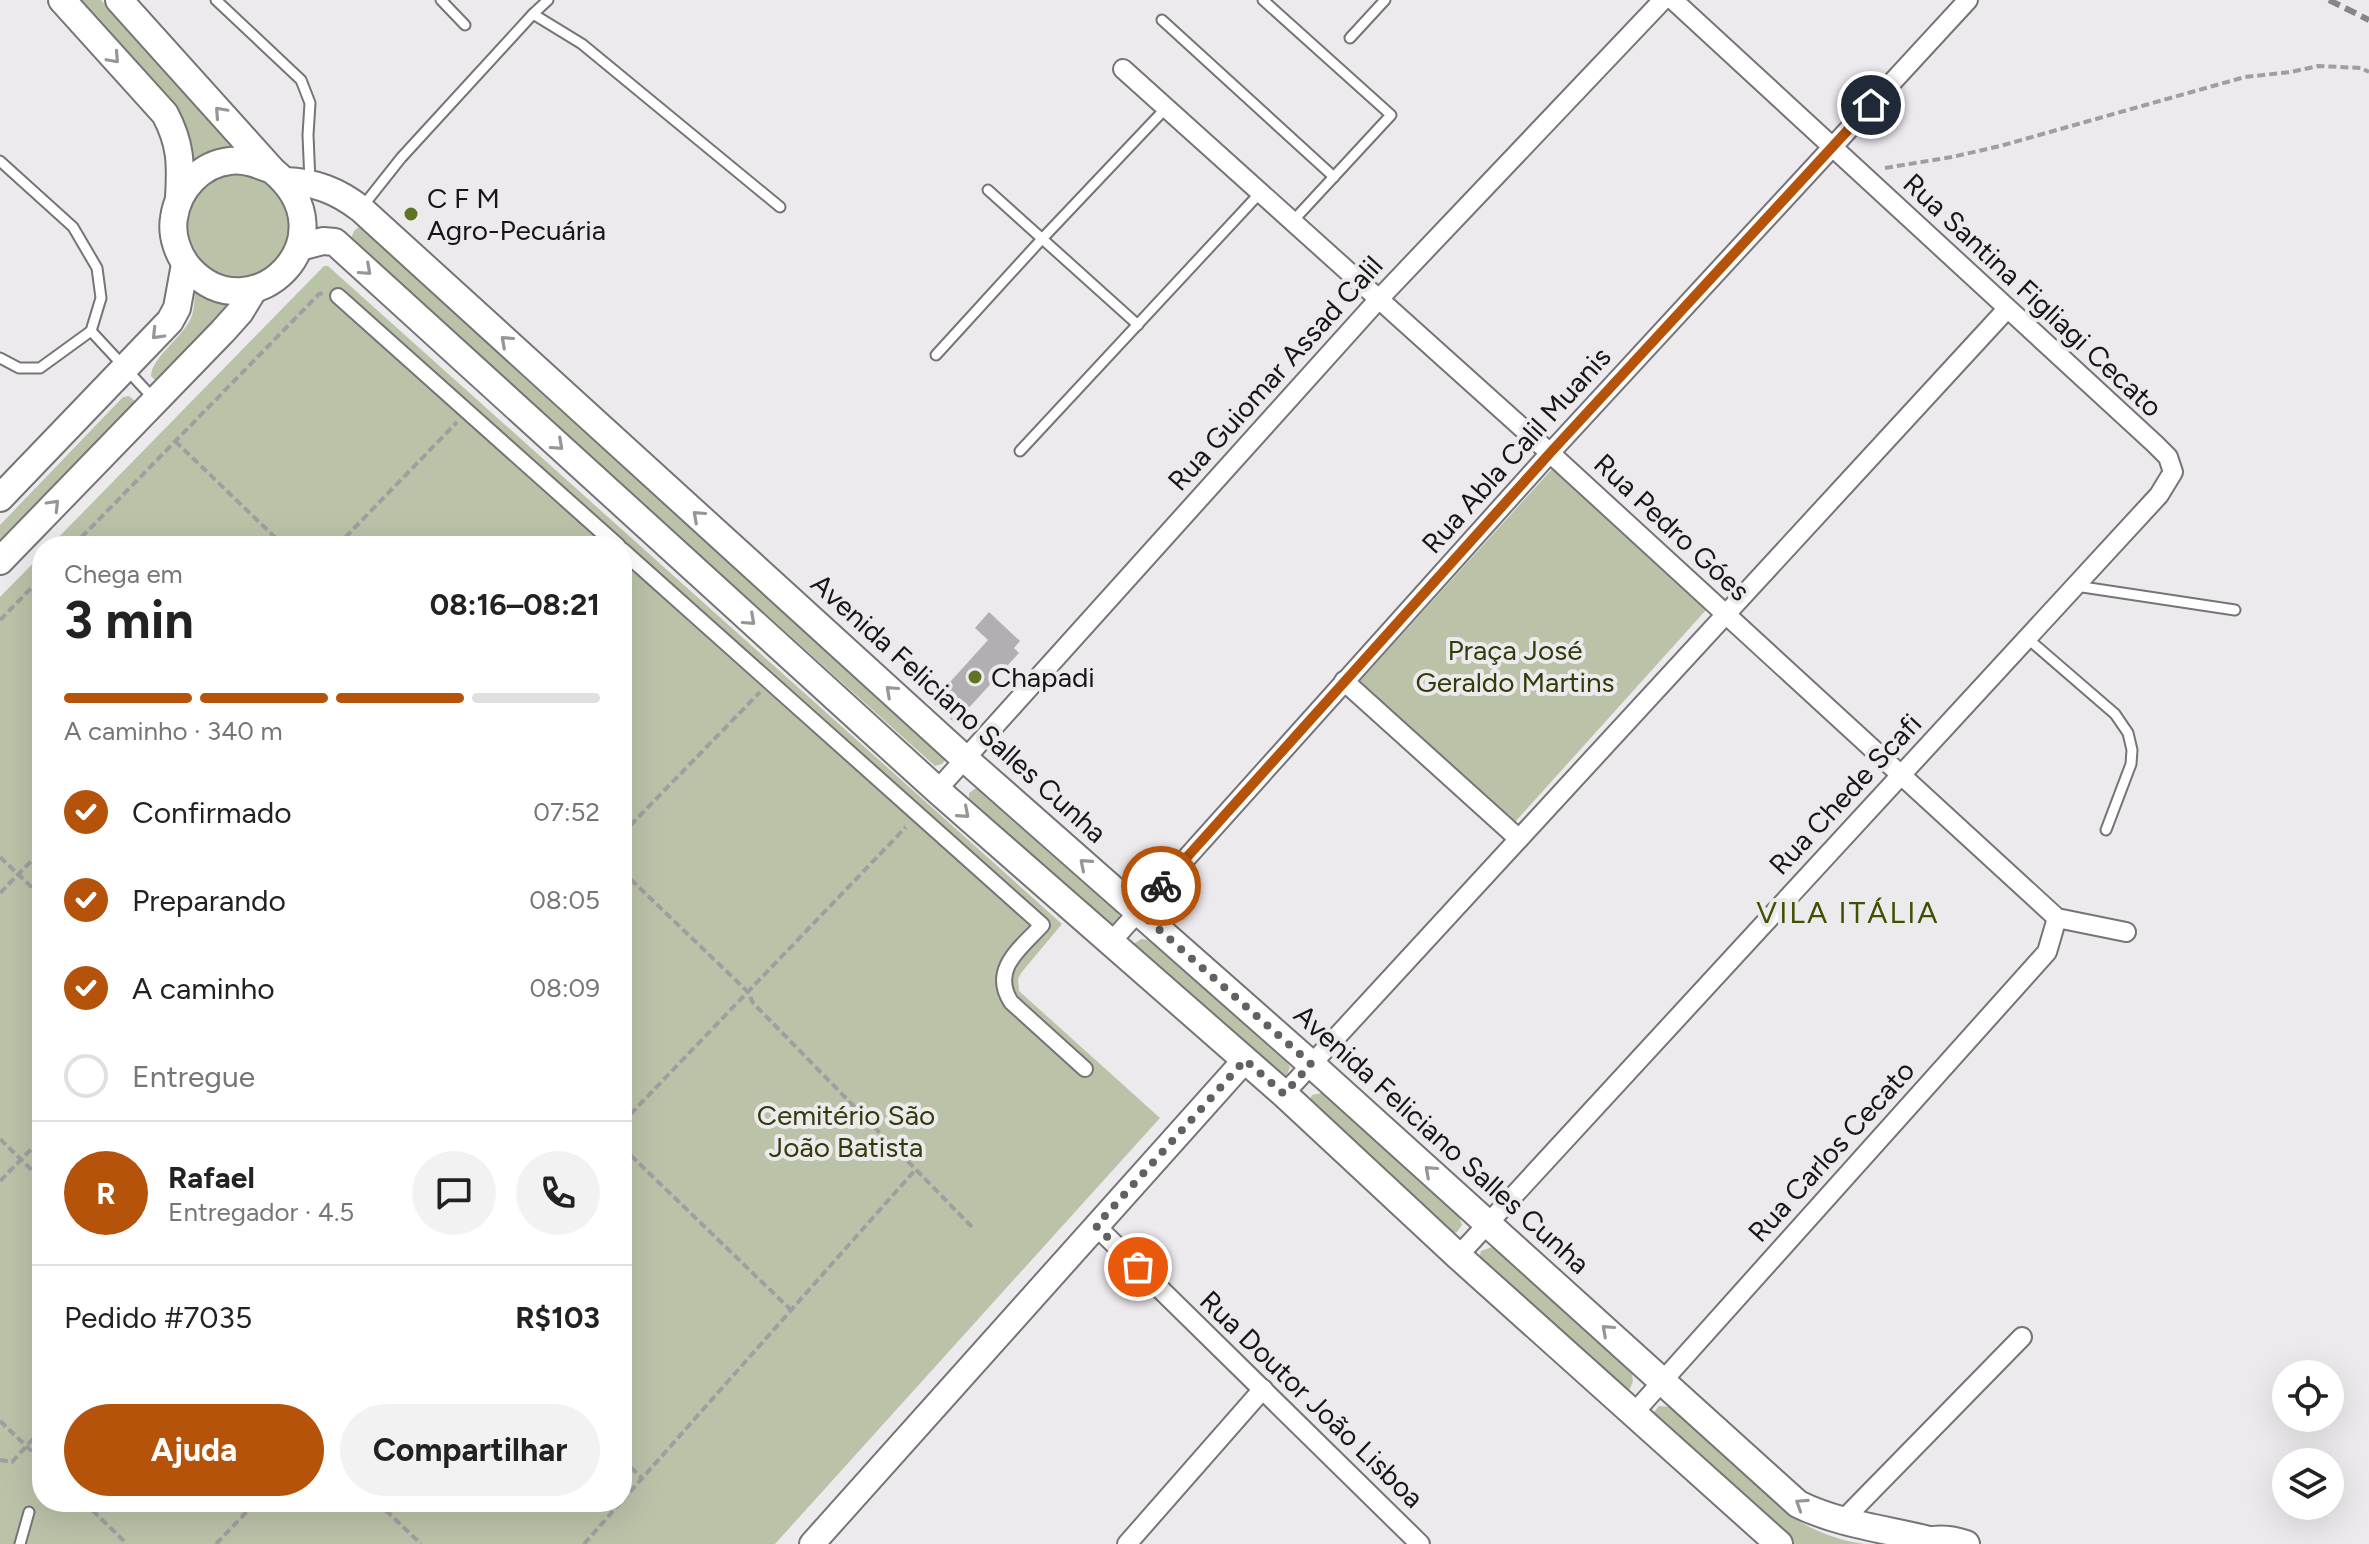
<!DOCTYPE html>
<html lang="pt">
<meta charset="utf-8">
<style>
body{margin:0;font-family:Figtree,sans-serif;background:#f2f2f2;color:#222;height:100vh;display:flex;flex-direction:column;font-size:30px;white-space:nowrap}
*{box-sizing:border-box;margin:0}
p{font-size:26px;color:#767676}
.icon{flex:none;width:44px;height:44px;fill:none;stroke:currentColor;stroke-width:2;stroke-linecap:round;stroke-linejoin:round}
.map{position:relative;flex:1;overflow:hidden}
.details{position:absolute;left:32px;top:536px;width:600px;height:976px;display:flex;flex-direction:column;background:#fff;border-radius:32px;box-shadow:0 8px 32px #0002}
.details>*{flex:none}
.tools{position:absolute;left:2272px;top:1360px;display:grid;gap:16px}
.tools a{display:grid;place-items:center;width:72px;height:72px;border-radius:50%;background:#fff;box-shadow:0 8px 32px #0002;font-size:40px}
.pin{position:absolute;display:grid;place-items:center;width:68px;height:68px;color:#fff;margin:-34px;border:4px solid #fff;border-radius:50%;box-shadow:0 2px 8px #0007}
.courier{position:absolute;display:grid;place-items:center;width:80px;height:80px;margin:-40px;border:6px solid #b45309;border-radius:50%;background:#fff;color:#222;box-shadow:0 2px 10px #0007}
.headline em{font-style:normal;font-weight:700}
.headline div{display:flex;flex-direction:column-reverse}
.headline{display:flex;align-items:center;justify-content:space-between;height:136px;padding:0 32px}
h1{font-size:52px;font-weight:700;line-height:60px}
.bar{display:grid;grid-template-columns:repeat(4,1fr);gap:12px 8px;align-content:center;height:96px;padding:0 32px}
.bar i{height:10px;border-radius:6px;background:#e0e0e0}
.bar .on{background:#b45309}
.bar p{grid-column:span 4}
.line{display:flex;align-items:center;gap:20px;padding:0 32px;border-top:2px solid #e0e0e0}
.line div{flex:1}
.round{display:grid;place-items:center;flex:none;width:84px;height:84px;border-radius:42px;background:#f2f2f2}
ol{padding:0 32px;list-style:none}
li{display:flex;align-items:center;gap:24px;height:88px}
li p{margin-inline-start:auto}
li .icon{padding:8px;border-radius:50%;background:#b45309;color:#fff;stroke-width:4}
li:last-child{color:#767676}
li i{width:44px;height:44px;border:4px solid #e0e0e0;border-radius:50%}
.cta{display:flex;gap:16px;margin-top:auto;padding:16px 32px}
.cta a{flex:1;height:92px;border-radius:48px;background:#b45309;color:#fff;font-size:32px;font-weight:700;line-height:92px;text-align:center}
.cta a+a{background:#f2f2f2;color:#222}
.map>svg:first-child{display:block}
.green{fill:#bac3a8}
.building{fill:#b2afb2}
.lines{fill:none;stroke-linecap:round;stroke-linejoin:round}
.service-casing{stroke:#767476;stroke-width:13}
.pedestrian-casing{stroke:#767476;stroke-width:18}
.minor-casing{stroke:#767476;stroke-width:22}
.tertiary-casing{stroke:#767476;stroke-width:28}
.secondary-casing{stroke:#767476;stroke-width:30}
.path{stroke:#a19ea1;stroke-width:4;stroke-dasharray:8 4;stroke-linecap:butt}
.service{stroke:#fff;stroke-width:9}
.pedestrian{stroke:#fff;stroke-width:14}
.minor{stroke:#fff;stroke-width:18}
.tertiary{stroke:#fff;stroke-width:24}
.secondary{stroke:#fff;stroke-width:26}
.rail{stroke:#878587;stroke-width:6;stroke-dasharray:12 6;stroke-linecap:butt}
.oneway{stroke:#979697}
.done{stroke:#626062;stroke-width:8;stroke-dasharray:0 14.4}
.route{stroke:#b45309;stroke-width:10}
.poi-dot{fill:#5e7323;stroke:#edeaed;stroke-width:3}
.labels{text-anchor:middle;stroke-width:8;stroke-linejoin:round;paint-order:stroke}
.poi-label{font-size:28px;fill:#171617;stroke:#edeaed;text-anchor:start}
.street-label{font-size:28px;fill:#171617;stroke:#edeaed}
.park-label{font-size:28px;fill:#303d09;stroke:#edeaed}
.neighbourhood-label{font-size:30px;letter-spacing:2px;fill:#3f5100;stroke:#edeaed}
</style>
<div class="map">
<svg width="2369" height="1544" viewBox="0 0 2369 1544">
<rect width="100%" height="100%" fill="#edeaed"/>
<!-- green -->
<g class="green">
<path d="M72,0H101L223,134L244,153L195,166L187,138Z"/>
<circle cx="237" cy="226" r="54"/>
<path d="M360,226L946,750L947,758L942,764L935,766L356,246L351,238L354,231Z"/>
<path d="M324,266H328L1062,924L1021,973L1018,979L1019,991L1160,1118L775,1544H0V597L42,554V1502H622V546H50Z"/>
<path d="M196,285L239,306L158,383L151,376C152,357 182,338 191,318C195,308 194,296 196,285Z"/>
<path d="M129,396L136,402L0,554V525L123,397Z"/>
<path d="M1552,469L1706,610L1515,822L1360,681Z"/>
<path d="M982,784L1119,912V918L1115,924L1105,926L969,800V793Z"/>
<path d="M1141,939L1150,940L1286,1061L1290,1067L1286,1077L1278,1080L1135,951L1134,944Z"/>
<path d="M1322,1093L1459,1216L1462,1225L1457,1232L1449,1234L1308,1103L1312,1095Z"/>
<path d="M1492,1247L1632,1374L1633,1381L1630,1389L1623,1392L1479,1258L1481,1251Z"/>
<path d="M1659,1406L1671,1407L1794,1518C1816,1532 1838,1540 1864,1544H1794L1653,1423L1654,1412Z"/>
</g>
<!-- building -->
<path class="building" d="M989,612L1020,641L1014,648L1019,653L955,723L932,702L988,640L975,628Z"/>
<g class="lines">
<defs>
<g id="service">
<path d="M216,0L301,80L310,103L308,135L310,182"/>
<path d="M441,0L465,25"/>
<path d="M1263,0L1391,115L1292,222"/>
<path d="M533,14L548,0"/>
<path d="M1162,20L1334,177"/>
<path d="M1350,38L1385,0"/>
<path d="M0,161L73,227L97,268L101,298L91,331L40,368H19L0,358"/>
<path d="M988,190L1138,325"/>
<path d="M363,206L401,158L533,14L582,44L780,207"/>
<path d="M91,331L153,398"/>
<path d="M936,355L1041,240L1166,108"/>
<path d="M1020,451L1260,193"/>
<path d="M2076,586L2235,610"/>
<path d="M2027,638L2115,714L2128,733L2132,750L2131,764L2106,830"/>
<path d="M20,1544L29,1512"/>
</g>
<g id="pedestrian">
<path d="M338,296L618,546"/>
<path d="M622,550L1042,925C1021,948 990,969 1011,1002L1085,1069"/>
</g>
<g id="minor">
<path d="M1123,69L1550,453L2057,918L2126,932"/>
<path d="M1344,681L1519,839"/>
<path d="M937,790L1378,300L1663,0"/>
<path d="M1111,942L1550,453L1968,0"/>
<path d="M1284,1094L2007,309"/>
<path d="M1096,1226L1420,1544"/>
<path d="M1458,1256L2159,495L2173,472L2168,457L2155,444L1673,0"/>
<path d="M1633,1414L2047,952L2057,918"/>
<path d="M1842,1521L2022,1337"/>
<path d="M1127,1544L1263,1389"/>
</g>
<path id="tertiary" d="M812,1544L1245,1060"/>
<g id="secondary">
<path d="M62,0L165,114C181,144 181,164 179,198"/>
<path d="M119,0L272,170C354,237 252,336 190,269C178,256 171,235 174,218C178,189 201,164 230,161C245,159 259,165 272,170"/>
<path d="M285,181C315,182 338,191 361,209L964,758L1311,1064L1798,1504C1838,1524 1885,1529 1929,1540"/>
<path d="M300,247L323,241L335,242L937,790L1284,1094L1458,1256L1779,1544"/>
<path d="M0,498L170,321L177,308L185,264"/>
<path d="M0,561L223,331L240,312L254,289"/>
<path d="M1916,1544C1934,1538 1948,1538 1966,1544"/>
</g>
</defs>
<!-- service casing -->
<use href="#service" class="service-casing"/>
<!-- pedestrian casing -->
<use href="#pedestrian" class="pedestrian-casing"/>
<!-- minor casing -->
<use href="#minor" class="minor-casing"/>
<!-- tertiary casing -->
<use href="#tertiary" class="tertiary-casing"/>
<!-- secondary casing -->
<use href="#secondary" class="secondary-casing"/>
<!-- path -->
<g class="path">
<path d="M1885,168L1952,157L2000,146L2245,77L2291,72L2318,66L2361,68L2369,72"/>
<path d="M175,441L284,546"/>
<path d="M73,546L319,294L324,293"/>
<path d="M337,546L457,422"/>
<path d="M0,620L42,577"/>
<path d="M622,834L760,692"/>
<path d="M0,857L42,897"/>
<path d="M622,871L748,992L753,1003L972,1227"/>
<path d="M0,893L42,850"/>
<path d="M622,1123L906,827"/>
<path d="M0,1139L42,1180"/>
<path d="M622,1147L791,1310"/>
<path d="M0,1181L42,1138"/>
<path d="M0,1421L42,1461"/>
<path d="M622,1459L642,1478"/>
<path d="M0,1460L12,1462L42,1429"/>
<path d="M622,1501L916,1169"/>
<path d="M84,1502L127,1544"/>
<path d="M377,1502L421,1544"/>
<path d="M216,1544L256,1502"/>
<path d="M584,1544L621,1502"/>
</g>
<!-- service -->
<use href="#service" class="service"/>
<!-- pedestrian -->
<use href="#pedestrian" class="pedestrian"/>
<!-- minor -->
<use href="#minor" class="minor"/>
<!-- tertiary -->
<use href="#tertiary" class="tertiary"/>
<!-- secondary -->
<use href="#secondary" class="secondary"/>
<!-- rail -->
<path class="rail" d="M2329,0L2369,20"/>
</g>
<!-- one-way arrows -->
<defs><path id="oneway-chevron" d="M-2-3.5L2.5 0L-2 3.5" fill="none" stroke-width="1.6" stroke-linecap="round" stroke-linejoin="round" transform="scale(2)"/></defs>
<g class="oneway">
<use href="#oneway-chevron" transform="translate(114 58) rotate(48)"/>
<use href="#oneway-chevron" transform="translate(220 112) rotate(-132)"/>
<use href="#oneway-chevron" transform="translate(366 270) rotate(42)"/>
<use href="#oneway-chevron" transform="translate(157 334) rotate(134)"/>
<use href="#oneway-chevron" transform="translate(506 341) rotate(-138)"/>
<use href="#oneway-chevron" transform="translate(558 445) rotate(42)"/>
<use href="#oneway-chevron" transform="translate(54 505) rotate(-46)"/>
<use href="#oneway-chevron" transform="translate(698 516) rotate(-138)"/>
<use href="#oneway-chevron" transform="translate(750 620) rotate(42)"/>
<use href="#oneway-chevron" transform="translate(891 691) rotate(-138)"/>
<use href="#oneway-chevron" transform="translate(964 813) rotate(41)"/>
<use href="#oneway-chevron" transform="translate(1085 864) rotate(-139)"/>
<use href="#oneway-chevron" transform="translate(1430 1171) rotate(-138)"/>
<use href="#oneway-chevron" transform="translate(1607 1330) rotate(-138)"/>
<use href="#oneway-chevron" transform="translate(1801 1504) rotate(-147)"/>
</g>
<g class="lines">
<!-- done -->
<path class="done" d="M1138,1267L1096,1226L1245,1060L1284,1094L1311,1064L1138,911L1161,886"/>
<!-- route -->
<path class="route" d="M1161,886L1550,453L1871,105"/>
</g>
<!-- markers -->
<g class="poi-dot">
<circle cx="411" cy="214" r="8"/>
<circle cx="975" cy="677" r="8"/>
</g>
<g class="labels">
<!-- poi labels -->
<g class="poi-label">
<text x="427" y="208">C F M<tspan x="427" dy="32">Agro-Pecuária</tspan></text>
<text x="991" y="687">Chapadi</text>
</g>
<!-- street labels -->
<g class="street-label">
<text transform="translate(2033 295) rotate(43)" y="10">Rua Santina Figliagi Cecato</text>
<text transform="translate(1275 373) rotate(-48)" y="10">Rua Guiomar Assad Calil</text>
<text transform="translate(1516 450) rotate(-48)" y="10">Rua Abla Calil Muanis</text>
<text transform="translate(1672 527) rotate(43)" y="10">Rua Pedro Góes</text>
<text transform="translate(959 708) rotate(42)" y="10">Avenida Feliciano Salles Cunha</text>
<text transform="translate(1845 794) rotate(-47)" y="10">Rua Chede Scafi</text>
<text transform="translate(1442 1139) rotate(42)" y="10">Avenida Feliciano Salles Cunha</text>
<text transform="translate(1831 1151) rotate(-48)" y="10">Rua Carlos Cecato</text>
<text transform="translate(1312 1399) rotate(44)" y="10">Rua Doutor João Lisboa</text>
</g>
<!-- park labels -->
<g class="park-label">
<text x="1515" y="660">Praça José<tspan x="1515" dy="32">Geraldo Martins</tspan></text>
<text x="846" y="1125">Cemitério São<tspan x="846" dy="32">João Batista</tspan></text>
</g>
<!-- neighbourhood labels -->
<g class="neighbourhood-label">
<text x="1848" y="923">VILA ITÁLIA</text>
</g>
</g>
</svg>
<div class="tools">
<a><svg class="icon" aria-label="locate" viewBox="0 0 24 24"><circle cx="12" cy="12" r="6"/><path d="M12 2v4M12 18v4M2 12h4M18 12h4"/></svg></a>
<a><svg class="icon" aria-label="layers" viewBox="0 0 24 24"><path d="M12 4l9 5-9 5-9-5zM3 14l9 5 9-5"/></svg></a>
</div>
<div class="pin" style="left:1138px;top:1267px;background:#ea580c"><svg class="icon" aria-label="bag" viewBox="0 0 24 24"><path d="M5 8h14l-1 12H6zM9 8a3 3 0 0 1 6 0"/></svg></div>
<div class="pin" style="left:1871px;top:105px;background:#1f2937"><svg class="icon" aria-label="home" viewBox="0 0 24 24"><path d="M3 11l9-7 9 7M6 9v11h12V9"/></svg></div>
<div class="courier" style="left:1161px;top:886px"><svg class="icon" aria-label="bike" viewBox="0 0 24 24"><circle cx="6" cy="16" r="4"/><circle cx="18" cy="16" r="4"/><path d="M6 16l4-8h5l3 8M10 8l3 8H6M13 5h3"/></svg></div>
<section class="details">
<div class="headline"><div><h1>3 min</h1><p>Chega em</p></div><em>08:16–08:21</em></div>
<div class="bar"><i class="on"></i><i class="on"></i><i class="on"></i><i></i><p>A caminho · 340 m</p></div>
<ol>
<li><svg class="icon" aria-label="check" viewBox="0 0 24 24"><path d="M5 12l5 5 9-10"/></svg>Confirmado<p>07:52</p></li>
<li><svg class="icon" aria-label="check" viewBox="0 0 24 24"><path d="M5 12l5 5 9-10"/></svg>Preparando<p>08:05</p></li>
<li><svg class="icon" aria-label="check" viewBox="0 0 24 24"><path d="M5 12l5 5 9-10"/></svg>A caminho<p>08:09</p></li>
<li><i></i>Entregue</li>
</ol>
<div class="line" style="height:144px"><b class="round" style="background:#b45309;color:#fff">R</b><div><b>Rafael</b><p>Entregador · 4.5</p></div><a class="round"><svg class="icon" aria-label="chat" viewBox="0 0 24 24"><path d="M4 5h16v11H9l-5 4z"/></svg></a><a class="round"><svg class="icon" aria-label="phone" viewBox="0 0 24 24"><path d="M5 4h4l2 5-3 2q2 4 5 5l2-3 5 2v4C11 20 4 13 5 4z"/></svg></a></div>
<div class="line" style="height:104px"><div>Pedido #7035</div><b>R$103</b></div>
<div class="cta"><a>Ajuda</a><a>Compartilhar</a></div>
</section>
</div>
